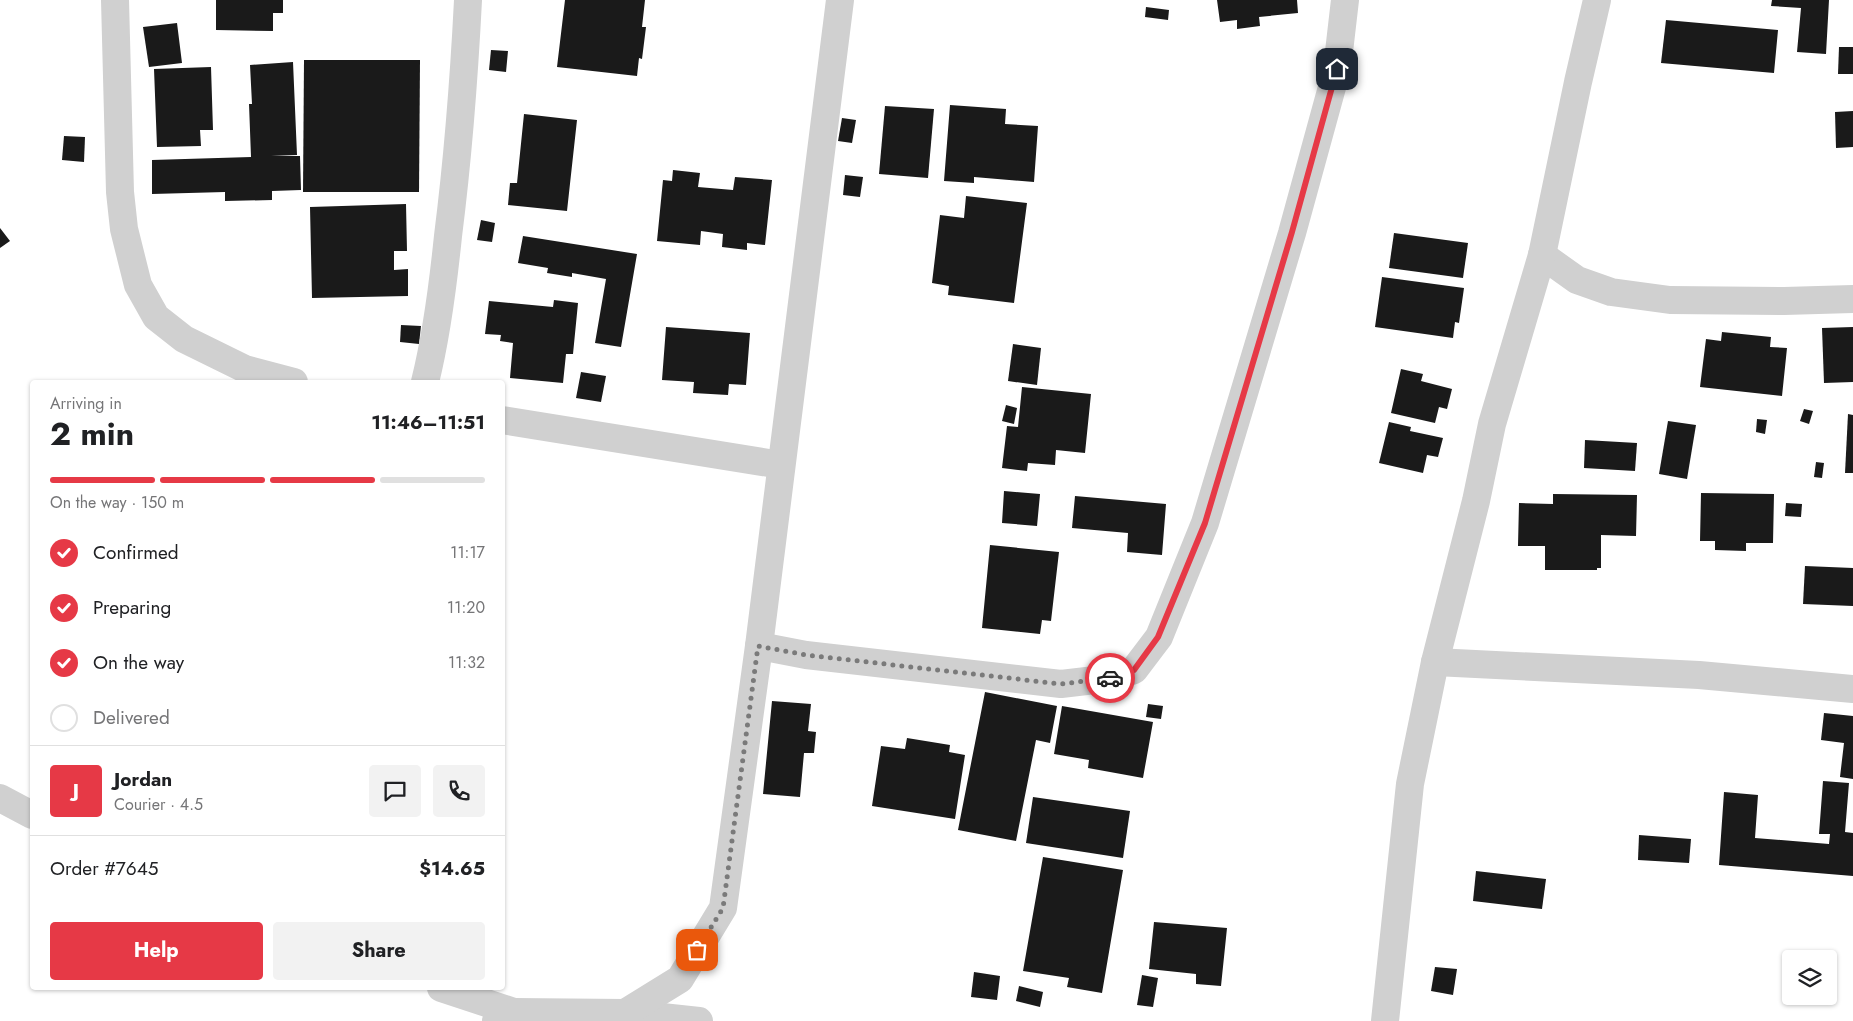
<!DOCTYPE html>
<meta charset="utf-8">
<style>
body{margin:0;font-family:Jost,sans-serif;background:#f2f2f2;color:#202124;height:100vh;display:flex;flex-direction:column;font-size:19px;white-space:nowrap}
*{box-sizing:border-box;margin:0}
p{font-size:16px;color:#757577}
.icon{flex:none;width:28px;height:28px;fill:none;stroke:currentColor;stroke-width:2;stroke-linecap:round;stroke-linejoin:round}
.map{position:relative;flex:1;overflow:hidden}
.sheet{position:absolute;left:30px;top:380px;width:475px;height:610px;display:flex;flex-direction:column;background:#fff;border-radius:5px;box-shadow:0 1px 4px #0004}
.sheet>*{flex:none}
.fabs{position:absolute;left:1782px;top:950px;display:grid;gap:10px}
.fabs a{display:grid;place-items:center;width:55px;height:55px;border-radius:5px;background:#fff;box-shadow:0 1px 4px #0004;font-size:25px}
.pin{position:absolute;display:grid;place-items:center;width:42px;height:42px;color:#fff;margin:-21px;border-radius:10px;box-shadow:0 2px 8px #0006}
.courier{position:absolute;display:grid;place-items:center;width:50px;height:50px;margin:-25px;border:4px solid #e63946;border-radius:50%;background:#fff;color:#222;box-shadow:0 1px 6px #0007}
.summary em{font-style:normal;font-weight:700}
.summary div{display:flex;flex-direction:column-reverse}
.summary{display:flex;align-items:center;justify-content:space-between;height:85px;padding:0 20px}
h1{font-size:32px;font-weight:700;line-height:38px}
.bar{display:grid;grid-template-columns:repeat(4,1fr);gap:8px 5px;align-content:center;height:60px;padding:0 20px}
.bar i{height:6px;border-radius:4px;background:#e0e0e0}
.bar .selected{background:#e63946}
.bar p{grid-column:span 4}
.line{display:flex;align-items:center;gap:12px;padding:0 20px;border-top:1px solid #e0e0e0}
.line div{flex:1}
.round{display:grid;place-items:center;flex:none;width:52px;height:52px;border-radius:5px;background:#f2f2f2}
ol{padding:0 20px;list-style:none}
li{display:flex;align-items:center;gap:15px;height:55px}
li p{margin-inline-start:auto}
li .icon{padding:5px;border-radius:50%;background:#e63946;color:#fff;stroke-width:4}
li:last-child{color:#757577}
li i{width:28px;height:28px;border:2px solid #e0e0e0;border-radius:50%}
.primary-button{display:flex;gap:10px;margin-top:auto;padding:10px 20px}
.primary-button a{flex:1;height:58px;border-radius:5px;background:#e63946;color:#fff;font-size:20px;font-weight:700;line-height:58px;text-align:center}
.primary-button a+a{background:#f2f2f2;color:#202124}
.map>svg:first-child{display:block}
.building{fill:#1a1a1a}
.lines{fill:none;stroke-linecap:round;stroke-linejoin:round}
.minor{stroke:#d0d0d0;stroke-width:28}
.done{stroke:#7a7a7a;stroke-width:5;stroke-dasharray:0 9}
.route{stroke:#e63946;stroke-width:6}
</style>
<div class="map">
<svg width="1853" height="1021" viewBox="0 0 1853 1021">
<rect width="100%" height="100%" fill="#fff"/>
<!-- building -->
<g class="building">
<path d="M216,0H283V13H273V31L216,30Z"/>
<path d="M565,0H645L642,27H646L642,59L639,58L637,76L557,67Z"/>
<path d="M1217,0H1297L1298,13L1259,17L1260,26L1237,29V20L1220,22Z"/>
<path d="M1772,0H1829L1826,54L1797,52L1801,8L1771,6Z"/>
<path d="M1146,7L1169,10L1168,20L1145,17Z"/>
<path d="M1666,20L1778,30L1774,73L1661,63Z"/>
<path d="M177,23L182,63L149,67L143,27Z"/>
<path d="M1839,47H1853V74H1838Z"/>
<path d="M491,50L508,51L506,72L489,70Z"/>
<path d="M304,60H420L419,192H303Z"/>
<path d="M293,62L297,155L271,156H300L301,190L272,191V200L225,201V192L152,194V160L251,157L249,104H252L250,65Z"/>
<path d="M211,67L213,130H200L201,146L157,147L154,69Z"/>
<path d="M950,105L1006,109L1005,124L1038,126L1034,182L974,177V183L944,181Z"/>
<path d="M885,106L934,109L928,178L879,174Z"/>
<path d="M1853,111V147L1836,148L1835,112Z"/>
<path d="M524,114L577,120L567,211L508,205L510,183H517Z"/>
<path d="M842,118L856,120L852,143L838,141Z"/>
<path d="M64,136L85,137L84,162L62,160Z"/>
<path d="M673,170L700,173L698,187L733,190L735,177L772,180L765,245L747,243V250L722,247L723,234L701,231L700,245L657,241L663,180L672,181Z"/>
<path d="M845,175L863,177L860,197L843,195Z"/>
<path d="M966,196L1027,203L1014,303L948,295L949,286L932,283L940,215L964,218Z"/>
<path d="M406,204L407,251H394V270L408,269V296L312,298L310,207Z"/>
<path d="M481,220L495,223L492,242L477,240Z"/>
<path d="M0,228L10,241L0,248Z"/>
<path d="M1394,233L1468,243L1463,278L1389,268Z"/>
<path d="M523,236L637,254L621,347L595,343L606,279L572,273V277L547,273L548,268L518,263Z"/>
<path d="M1382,277L1464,288L1459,323L1455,322L1453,338L1375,327Z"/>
<path d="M554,300L578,303L573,354H566L563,383L510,378L513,343L500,341L501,335L485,334L489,301L553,307Z"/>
<path d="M401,325L421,326L419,344L400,342Z"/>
<path d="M666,327L750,333L746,385L729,384L728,395L693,393L694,382L662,380Z"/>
<path d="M1853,327V382L1824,383L1822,328Z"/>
<path d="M1722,332L1771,337L1770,347L1787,348L1782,396L1700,387L1706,339L1721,341Z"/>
<path d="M1013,344L1041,348L1037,385L1008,381Z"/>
<path d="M1401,369L1423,374L1421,381L1452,389L1447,409L1439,407L1435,423L1391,413Z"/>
<path d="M581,372L606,376L601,402L576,398Z"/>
<path d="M1022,387L1091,394L1085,453L1056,450L1055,465L1028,463L1027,471L1002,468L1007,426L1018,427Z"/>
<path d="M1006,405L1017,408L1014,424L1002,421Z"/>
<path d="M1804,409L1813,411L1809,424L1800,421Z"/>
<path d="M1848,414L1853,415V473H1845Z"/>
<path d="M1757,419L1767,420L1765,434L1756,432Z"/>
<path d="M1668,421L1696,425L1687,479L1659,474Z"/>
<path d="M1389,422L1411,427L1410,431L1443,438L1438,457L1427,455L1423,473L1379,463Z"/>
<path d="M1585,440L1637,443L1635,471L1584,468Z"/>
<path d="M1816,462L1824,463L1822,478L1814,477Z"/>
<path d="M1004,491L1040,494L1037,526L1002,523Z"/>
<path d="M1701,493L1774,494L1773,543H1746V551L1715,550V541H1700Z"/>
<path d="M1553,494L1637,495L1636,536L1601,535V568H1597V570H1545V546H1518L1519,503L1553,504Z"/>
<path d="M1075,496L1166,504L1162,555L1127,552L1128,533L1072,528Z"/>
<path d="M1786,503L1802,504L1801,517L1785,516Z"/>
<path d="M990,545L1059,552L1051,621L1042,620L1040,634L982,628Z"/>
<path d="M1805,566L1853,568V606L1803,604Z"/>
<path d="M985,692L1057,706L1050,743L1036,740L1016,841L958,830Z"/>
<path d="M772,701L811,704L808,731L816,732L814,753H804L800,797L763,794Z"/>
<path d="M1148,704L1163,706L1161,719L1146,717Z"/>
<path d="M1062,706L1153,722L1143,778L1088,768L1089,760L1054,754Z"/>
<path d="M1824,713L1853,716V779L1840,777L1844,743L1821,740Z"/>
<path d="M907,738L950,745L949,752L965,755L955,819L872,806L881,746L905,749Z"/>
<path d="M1823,781L1849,783L1845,832L1853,833V876L1719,865L1724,792L1758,795L1755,838L1829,844L1830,834H1819Z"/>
<path d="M1033,797L1130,811L1123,858L1026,843Z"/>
<path d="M1639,835L1691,839L1689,863L1638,860Z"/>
<path d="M1043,857L1123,870L1102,993L1067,987L1069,978L1023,971Z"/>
<path d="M1476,871L1546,879L1542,909L1473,901Z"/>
<path d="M1154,922L1227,928L1221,986L1196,984V974L1149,969Z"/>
<path d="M1435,967L1457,969L1453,995L1431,991Z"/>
<path d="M974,972L1000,976L997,1000L971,997Z"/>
<path d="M1142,975L1158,978L1153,1007L1137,1005Z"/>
<path d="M1019,986L1043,992L1040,1007L1016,1001Z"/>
</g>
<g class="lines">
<!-- minor -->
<g class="minor">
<path d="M115,0L120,192L124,229L138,285L156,317L184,339L245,369L294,382"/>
<path d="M1542,255L1577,280L1611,292L1670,300L1784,301L1853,299"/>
<path d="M425,382C437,334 443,285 448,236C458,157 464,79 468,0"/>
<path d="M502,420L781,465"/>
<path d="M759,646L806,655L1061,684L1112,678L1134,670L1159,637L1205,523L1292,233L1337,69L1345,0"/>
<path d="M1435,662L1699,675L1853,689"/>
<path d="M0,798L32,815"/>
<path d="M441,988L514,1012"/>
<path d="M625,1013L699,1021"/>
<path d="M496,1021L514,1012L625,1013L680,979L723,908L759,646L840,0"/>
<path d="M1385,1021L1410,784L1435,662L1476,501L1492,424L1542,255L1578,82L1597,0"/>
</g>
</g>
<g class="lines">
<!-- done -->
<path class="done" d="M697,950L723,908L758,646L806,655L1061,684L1110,678"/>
<!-- route -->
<path class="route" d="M1110,678L1134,670L1158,637L1205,523L1292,232L1337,69"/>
</g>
</svg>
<div class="fabs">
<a><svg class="icon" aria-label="layers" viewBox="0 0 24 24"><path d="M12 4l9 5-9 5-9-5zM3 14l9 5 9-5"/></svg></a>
</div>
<div class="pin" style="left:697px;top:950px;background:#ea580c"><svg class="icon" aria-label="bag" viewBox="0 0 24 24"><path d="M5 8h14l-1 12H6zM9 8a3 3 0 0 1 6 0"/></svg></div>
<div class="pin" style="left:1337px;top:69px;background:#1f2937"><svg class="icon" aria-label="home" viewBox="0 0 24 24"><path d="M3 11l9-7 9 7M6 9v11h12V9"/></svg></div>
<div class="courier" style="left:1110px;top:678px"><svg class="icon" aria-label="car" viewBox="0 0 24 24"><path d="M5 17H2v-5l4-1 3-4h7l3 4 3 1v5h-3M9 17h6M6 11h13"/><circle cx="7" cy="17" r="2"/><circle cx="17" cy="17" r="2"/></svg></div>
<section class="sheet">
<div class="summary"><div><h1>2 min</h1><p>Arriving in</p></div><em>11:46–11:51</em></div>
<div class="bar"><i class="selected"></i><i class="selected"></i><i class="selected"></i><i></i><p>On the way · 150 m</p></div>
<ol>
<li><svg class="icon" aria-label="check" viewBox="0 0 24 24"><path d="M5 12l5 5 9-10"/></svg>Confirmed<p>11:17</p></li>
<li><svg class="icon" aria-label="check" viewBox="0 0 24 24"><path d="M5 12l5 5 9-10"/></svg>Preparing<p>11:20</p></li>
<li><svg class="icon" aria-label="check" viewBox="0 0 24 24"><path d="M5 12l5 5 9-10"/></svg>On the way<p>11:32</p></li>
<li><i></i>Delivered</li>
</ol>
<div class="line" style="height:90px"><b class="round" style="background:#e63946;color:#fff">J</b><div><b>Jordan</b><p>Courier · 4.5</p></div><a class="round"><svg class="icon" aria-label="chat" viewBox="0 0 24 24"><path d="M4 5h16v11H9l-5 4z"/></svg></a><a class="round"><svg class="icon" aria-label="phone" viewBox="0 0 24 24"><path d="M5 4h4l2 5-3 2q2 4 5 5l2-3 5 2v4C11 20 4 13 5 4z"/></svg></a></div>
<div class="line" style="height:65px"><div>Order #7645</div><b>$14.65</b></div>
<div class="primary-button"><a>Help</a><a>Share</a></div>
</section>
</div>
